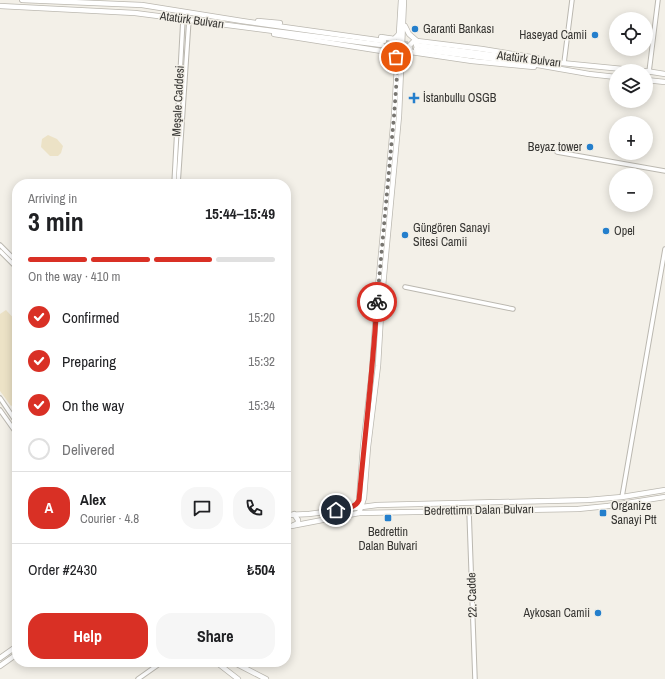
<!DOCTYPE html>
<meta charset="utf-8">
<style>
body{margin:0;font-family:"Archivo Narrow",sans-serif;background:#f6f6f6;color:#202124;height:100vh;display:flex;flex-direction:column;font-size:15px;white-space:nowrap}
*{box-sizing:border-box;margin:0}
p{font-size:13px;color:#757577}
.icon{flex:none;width:22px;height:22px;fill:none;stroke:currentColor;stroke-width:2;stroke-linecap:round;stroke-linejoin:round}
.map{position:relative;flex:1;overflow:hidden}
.sheet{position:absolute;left:12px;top:179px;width:279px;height:488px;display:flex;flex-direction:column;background:#fff;border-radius:16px;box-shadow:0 2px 10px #0003}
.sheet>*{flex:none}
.controls{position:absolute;left:609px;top:12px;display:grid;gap:8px}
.controls a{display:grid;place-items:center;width:44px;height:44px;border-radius:50%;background:#fff;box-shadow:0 2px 10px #0003;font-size:20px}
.pin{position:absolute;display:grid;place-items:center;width:34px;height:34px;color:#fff;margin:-17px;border:2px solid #fff;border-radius:50%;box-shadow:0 1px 4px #0007}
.courier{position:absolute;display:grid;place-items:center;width:40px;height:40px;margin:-20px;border:3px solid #d93025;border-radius:50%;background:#fff;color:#222;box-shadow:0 1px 5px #0007}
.headline em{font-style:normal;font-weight:700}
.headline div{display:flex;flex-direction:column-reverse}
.headline{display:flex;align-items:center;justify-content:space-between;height:68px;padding:0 16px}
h1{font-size:26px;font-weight:700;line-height:30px}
.bar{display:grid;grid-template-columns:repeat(4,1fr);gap:6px 4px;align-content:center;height:48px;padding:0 16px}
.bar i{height:5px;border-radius:3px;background:#e0e0e0}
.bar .on{background:#d93025}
.bar p{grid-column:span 4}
.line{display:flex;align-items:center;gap:10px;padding:0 16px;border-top:1px solid #e0e0e0}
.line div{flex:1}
.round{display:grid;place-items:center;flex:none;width:42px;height:42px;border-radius:16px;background:#f6f6f6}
ol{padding:0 16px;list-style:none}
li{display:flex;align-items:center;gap:12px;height:44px}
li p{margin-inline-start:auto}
li .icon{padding:4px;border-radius:50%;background:#d93025;color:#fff;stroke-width:4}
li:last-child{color:#757577}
li i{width:22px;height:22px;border:2px solid #e0e0e0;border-radius:50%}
.action{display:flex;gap:8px;margin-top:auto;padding:8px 16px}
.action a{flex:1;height:46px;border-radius:16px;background:#d93025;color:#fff;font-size:16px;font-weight:700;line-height:46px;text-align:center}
.action a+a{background:#f6f6f6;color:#202124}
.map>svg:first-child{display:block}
.green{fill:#ece2c6}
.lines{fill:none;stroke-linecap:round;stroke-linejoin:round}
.major-tunnel{stroke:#cdcac3;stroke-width:4.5;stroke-dasharray:4.5 2;stroke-linecap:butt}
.minor-casing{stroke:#bbb8b0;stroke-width:5.5}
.major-casing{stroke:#bbb8b0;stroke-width:6}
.minor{stroke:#fff;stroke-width:3.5}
.major{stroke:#fff;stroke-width:4.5}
.done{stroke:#787671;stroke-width:4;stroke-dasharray:0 7.2}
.route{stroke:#d93025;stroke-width:5}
.poi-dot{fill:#247fcc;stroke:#f3f0e8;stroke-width:1.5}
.labels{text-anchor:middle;stroke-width:3;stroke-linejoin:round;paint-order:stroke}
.street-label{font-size:12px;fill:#353431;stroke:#f3f0e8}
.poi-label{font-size:12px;fill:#353431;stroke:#f3f0e8;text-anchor:start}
</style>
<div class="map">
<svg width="665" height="679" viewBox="0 0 665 679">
<rect width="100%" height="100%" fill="#f3f0e8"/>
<!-- green -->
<g class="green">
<path d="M48,135L57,139L63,146L61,153L58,156H50L41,147L42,139Z"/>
<path d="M6,310L17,322V402L11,406L0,391V314Z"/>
</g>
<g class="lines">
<!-- major-tunnel -->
<g class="major-tunnel">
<path d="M384,41L413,44"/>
<path d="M382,45L412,48"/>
</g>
<defs>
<g id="minor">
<path d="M564,63L572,0"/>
<path d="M649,72L658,0"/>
<path d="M557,152L665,171"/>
<path d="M174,184L183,19"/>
<path d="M178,184L189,19"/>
<path d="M0,245L17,262"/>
<path d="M0,251L17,268"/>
<path d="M405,287L513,309"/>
<path d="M0,398L17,423"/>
<path d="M0,410L17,434"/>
<path d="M622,497L665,249"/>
<path d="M469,511L475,679"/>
<path d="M138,679L162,662"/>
</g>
<g id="major">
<path d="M22,0L142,5L242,21L384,41"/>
<path d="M0,6L135,13L382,45"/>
<path d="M258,21L280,23"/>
<path d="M405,26L409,34L417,41"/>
<path d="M274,34L388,52L394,55L397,60"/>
<path d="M381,37L394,39L399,34"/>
<path d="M416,45L531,60L643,71"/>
<path d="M416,49L526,63L589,74L616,77"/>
<path d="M388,52C393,49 395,46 393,41L391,39"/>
<path d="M411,52L409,46L413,42L417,41L482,49L537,58"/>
<path d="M403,60L404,56L411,52L472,61L534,67"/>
<path d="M646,71L665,74"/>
<path d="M646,80L665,82"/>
<path d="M354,507L359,503V500L363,447L372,371L377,297L394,116L401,0"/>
<path d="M359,513L364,498L368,447L378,366L382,297L399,116L404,0"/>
<path d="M286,515L309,514L377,505L588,500L622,497L665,490"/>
<path d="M294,525L298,523V520L294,514"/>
<path d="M286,527L359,513L578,509L608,506L665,497"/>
<path d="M0,658L17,646"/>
<path d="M216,662L238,679"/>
<path d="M233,662L266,679"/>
<path d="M0,666L17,654"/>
</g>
</defs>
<!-- minor casing -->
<use href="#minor" class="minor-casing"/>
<!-- major casing -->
<use href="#major" class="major-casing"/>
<!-- minor -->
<use href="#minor" class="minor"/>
<!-- major -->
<use href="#major" class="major"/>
</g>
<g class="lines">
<!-- done -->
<path class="done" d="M377,302L394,116L398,62L396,57"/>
<!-- route -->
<path class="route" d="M336,510C345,508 355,509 359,500C365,434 373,369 377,302"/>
</g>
<!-- markers -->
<g class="poi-dot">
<circle cx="415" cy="29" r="4"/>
<circle cx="595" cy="35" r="4"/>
<path d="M412 92h4v4h4v4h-4v4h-4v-4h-4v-4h4z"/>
<circle cx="590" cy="147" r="4"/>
<circle cx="606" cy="231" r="4"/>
<circle cx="405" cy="235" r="4"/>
<rect x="599" y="509" width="8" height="8" rx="2"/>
<rect x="384" y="514" width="8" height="8" rx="2"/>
<circle cx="598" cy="613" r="4"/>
</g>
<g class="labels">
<!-- street labels -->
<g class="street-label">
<text transform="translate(192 20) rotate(8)" y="4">Atatürk Bulvarı</text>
<text transform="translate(529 59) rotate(7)" y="4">Atatürk Bulvarı</text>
<text transform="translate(178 101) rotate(-87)" y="4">Meşale Caddesi</text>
<text transform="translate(479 510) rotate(-1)" y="4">Bedrettimn Dalan Bulvarı</text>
<text transform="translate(472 595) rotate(-92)" y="4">22. Cadde</text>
</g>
<!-- poi labels -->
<g class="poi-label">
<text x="423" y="33">Garanti Bankası</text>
<text x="587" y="39" text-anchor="end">Haseyad Camii</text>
<text x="423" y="102">İstanbullu OSGB</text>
<text x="582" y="151" text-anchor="end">Beyaz tower</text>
<text x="413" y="232">Güngören Sanayi<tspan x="413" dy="14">Sitesi Camii</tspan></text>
<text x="614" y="235">Opel</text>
<text x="611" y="510">Organize<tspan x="611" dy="14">Sanayi Ptt</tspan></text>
<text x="388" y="536" text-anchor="middle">Bedrettin<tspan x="388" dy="14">Dalan Bulvari</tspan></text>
<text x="590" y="617" text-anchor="end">Aykosan Camii</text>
</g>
</g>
</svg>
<div class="controls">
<a><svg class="icon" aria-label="locate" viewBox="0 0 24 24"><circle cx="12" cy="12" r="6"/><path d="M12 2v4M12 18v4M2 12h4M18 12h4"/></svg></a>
<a><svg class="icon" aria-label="layers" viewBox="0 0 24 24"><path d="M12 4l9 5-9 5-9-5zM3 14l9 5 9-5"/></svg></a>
<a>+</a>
<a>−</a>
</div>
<div class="pin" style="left:396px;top:57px;background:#ea580c"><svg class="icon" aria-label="bag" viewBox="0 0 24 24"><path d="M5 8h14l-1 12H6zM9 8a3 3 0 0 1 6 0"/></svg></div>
<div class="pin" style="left:336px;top:510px;background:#1f2937"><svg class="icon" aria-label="home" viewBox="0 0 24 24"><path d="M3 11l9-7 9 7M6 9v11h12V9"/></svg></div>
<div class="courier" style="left:377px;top:302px"><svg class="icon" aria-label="bike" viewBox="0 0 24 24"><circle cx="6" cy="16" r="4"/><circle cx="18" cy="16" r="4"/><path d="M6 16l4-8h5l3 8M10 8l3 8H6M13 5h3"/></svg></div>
<section class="sheet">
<div class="headline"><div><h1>3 min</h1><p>Arriving in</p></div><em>15:44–15:49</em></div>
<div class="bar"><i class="on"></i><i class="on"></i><i class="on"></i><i></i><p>On the way · 410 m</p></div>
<ol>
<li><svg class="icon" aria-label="check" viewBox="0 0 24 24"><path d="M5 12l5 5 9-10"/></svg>Confirmed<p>15:20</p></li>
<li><svg class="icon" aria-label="check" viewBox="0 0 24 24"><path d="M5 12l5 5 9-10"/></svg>Preparing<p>15:32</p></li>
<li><svg class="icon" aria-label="check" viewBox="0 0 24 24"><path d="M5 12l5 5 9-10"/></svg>On the way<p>15:34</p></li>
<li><i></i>Delivered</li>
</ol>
<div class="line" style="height:72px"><b class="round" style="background:#d93025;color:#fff">A</b><div><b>Alex</b><p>Courier · 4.8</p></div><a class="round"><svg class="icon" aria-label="chat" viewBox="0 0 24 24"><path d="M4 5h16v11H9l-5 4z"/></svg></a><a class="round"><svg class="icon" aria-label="phone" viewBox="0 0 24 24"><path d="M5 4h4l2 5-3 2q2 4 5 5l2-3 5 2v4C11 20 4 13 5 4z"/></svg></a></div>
<div class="line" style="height:52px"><div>Order #2430</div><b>₺504</b></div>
<div class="action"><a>Help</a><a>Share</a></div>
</section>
</div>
